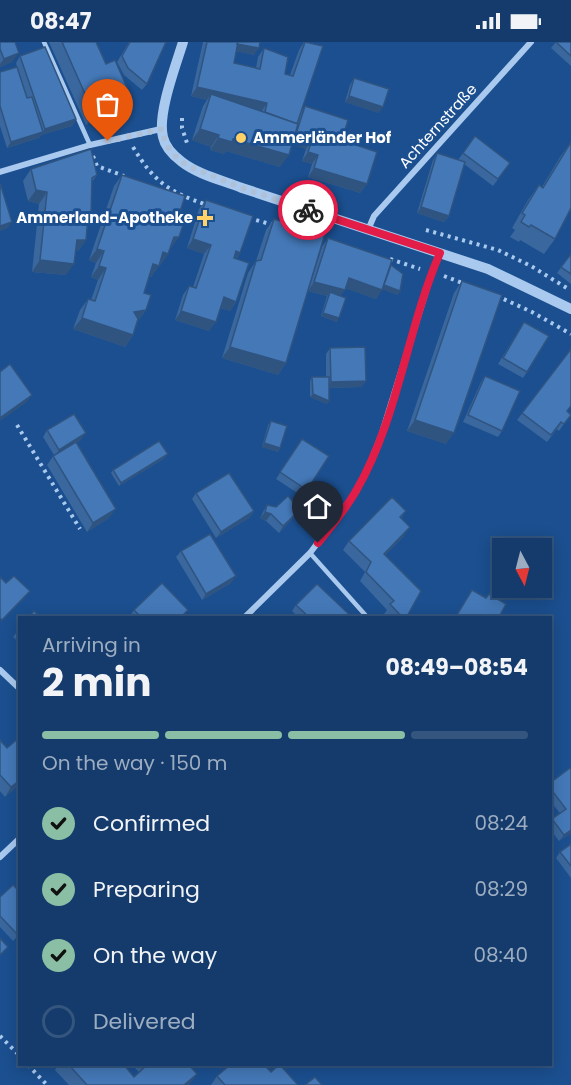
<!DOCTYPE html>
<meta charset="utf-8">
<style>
body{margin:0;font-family:Poppins,sans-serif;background:#1d4271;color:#f1f3f6;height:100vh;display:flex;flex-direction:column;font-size:22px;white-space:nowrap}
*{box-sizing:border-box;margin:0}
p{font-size:20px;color:#9dadc1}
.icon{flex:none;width:33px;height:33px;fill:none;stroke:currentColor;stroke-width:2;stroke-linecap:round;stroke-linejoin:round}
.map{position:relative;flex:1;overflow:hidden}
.panel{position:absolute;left:18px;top:574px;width:534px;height:450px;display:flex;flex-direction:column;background:#143b6b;border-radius:0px;box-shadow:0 3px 15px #0003,0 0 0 2px #33557e}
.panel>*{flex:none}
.needle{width:39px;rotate:173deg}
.fabs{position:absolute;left:492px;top:496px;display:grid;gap:12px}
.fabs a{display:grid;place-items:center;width:60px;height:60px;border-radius:0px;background:#143b6b;box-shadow:0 3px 15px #0003,0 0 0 2px #33557e;font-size:30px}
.pin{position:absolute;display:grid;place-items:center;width:51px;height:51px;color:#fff;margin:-62px -26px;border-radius:50% 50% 50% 0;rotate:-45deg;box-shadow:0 0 6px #0007}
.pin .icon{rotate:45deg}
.courier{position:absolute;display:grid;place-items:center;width:60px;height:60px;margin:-30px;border:4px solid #e11d48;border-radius:50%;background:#fff;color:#222;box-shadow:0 2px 8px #0007}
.headline em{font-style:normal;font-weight:700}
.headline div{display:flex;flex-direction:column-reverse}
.headline{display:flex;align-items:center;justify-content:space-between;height:102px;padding:0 24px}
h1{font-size:39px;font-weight:700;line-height:45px}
.bar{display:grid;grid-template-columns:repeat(4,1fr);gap:9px 6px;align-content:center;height:72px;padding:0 24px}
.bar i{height:8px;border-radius:4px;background:#33557e}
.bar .active{background:#8abfa5}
.bar p{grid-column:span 4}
ol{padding:0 24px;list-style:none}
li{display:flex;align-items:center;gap:18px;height:66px}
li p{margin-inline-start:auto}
li .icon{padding:6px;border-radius:50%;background:#8abfa5;color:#111;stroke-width:4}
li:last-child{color:#9dadc1}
li i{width:33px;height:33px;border:3px solid #33557e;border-radius:50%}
.status{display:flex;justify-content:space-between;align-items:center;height:42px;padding:0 30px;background:#143b6b;direction:ltr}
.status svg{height:16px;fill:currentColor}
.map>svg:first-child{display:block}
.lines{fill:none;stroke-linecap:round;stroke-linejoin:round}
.path{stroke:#a9c9ee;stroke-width:4;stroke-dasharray:3 4.5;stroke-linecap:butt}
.service{stroke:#a9c9ee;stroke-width:4.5}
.minor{stroke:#a9c9ee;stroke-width:6}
.tertiary{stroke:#a9c9ee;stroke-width:10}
.wall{fill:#3a679d}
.shaded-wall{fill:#305480}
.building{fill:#4478b7;stroke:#305480;stroke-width:1.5}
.done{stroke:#afc1d8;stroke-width:6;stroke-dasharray:0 10.8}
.route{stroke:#e11d48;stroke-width:8}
.poi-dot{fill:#ffd166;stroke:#1b4f8f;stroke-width:2}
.labels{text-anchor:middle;stroke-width:6;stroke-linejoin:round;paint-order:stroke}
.street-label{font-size:15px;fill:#fff;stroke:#1b4f8f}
.poi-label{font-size:15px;font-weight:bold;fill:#fff;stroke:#1b4f8f;text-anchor:start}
</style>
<div class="status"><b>08:47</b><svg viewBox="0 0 49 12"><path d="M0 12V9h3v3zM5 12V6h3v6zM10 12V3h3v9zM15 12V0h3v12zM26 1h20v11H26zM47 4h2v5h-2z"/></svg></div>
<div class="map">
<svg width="571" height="1043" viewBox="0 0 571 1043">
<rect width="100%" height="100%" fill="#1b4f8f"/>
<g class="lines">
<!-- path -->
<g class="path">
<path d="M182,76V86L188,104"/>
<path d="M133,105C154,140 169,150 207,163"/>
<path d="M93,114L97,124L124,134"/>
<path d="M249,176L273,183"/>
<path d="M426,188L498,208L531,224L570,248"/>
<path d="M390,217L420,227"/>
<path d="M444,234L465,242"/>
<path d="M497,254L532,270L571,292"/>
<path d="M17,383L80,487"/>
<path d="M0,994L20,1014"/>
<path d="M28,1023L47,1043"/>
</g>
<!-- service -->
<g class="service">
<path d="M44,0L90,103"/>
<path d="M310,511L368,576"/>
</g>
<!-- minor -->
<g class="minor">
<path d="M0,130L90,103L161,87"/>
<path d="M368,188L374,174L531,0"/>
<path d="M244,576L310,511L356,450L369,424L382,391L432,230L440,211"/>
<path d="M0,628L20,647"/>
<path d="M0,815L20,796"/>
</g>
<!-- tertiary -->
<path class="tertiary" d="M183,0C176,23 157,72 163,95C165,105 174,114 182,120C199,133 222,138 242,146L488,227L571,267"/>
</g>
<!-- wall -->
<g class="wall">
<path d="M0,0H16L12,20L0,25Z"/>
<path d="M49,0H96L106,22L131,55L123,67L86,83Z"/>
<path d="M129,0H166L147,42L142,48L124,33L117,20Z"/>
<path d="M203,0H260L254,13L236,9L234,21L256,26L258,15L264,6L285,32L290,33L299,8L304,0L301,70L305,64L345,88L353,102L367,142L360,151L308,135L312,122L302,119L306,107L292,102L280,125L226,109L224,112L210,108L211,105L192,98L203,64L207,58L191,54Z"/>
<path d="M556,0H571V24L551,6Z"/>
<path d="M20,14L76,77L72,84L41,93L39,96L7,106L0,84V30L17,25L16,21Z"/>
<path d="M354,36L379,71L345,60L350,43Z"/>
<path d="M475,94L510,121L493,144L464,122L449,174L444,180L417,171L433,118L437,111L458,118Z"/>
<path d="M571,100V169H570L555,197L544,212L520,198L519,200L510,195L515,188L512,186L528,158L539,143L542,145L560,115Z"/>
<path d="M31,127L97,133L92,140L86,198L78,209H76L66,233L32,230L39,162L28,159L23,139Z"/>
<path d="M122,133L180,170L171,206H170L168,212L160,223H159L151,235H149L144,251L146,268L138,279L133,293L125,305L73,287L80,268L88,257L91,258L98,238L91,235L96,221L89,218L114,144Z"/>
<path d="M206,158L240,211L237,216L236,260L230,269L220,266L209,289L175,278L183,253L189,244L193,245L204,212L187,206L199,167Z"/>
<path d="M274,177L286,321L278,333L222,316L248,231L256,219L266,188Z"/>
<path d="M328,196L391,223L398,253L382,247L376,257L345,246L340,254L337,280L321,274L327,254L308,249L322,205Z"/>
<path d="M571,212V242L557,231Z"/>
<path d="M462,239L446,402L407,389L454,251Z"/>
<path d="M524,280L527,330L523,336L498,322Z"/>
<path d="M330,306L366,339L361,345L329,346L327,362L310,355V339L312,335H326V312Z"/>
<path d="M571,307L567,369L571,372L559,389L557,387L547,400L517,378Z"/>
<path d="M485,334L502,389L498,395L463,380L481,340Z"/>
<path d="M271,379L280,406L278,410L262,405L268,383Z"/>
<path d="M47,388L81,398L76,401L109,476L87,490L47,423L54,413L43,395Z"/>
<path d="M302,397L329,414L302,454L276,437Z"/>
<path d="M165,416L119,444L111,431L113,428Z"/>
<path d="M196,451L254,469L249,476L216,496L192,457Z"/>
<path d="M267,463L295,474L279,491L266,479L260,476L263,470Z"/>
<path d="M406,469L401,476L404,494L385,513L406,576H388L384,572L387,568L360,539L365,530L343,508L349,499Z"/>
<path d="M181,509L231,541L202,558L176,515Z"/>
<path d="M296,563L353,576H299L292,569Z"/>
<path d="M134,568L184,575L182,576H132L130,574Z"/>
<path d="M20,586V601L13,595Z"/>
<path d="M0,698L20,742L5,755L0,749Z"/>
<path d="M571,728V791L559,799L550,787V780L560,771L550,759V741Z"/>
<path d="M571,802V836L556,816L560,810Z"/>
<path d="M20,850V892L13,899L0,885V855Z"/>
<path d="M58,1023H124L134,1035L139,1030L132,1023H189V1043H69L55,1028Z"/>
<path d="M271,1030L298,1043H211L217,1034Z"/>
</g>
<!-- shaded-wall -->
<g class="shaded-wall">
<path d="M228,0L259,6L254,13L207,3Z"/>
<path d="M19,11L12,20L0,25V22L4,17Z"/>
<path d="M197,45L267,61L261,70L211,52L207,58L191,54Z"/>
<path d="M349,54L383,65L379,71L345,60Z"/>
<path d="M131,55L123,67L86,83L94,72Z"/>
<path d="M76,77L72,84L41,93L45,87Z"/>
<path d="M200,87L219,93L211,105L192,98Z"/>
<path d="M43,90L39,96L7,106L11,100Z"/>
<path d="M296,92L312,98L306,107L289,102Z"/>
<path d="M218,96L233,97L289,113L280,125L226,109L224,112L210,108Z"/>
<path d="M308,110L318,113L312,122L302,119Z"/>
<path d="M314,126L367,142L360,151L308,135Z"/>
<path d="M36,148L47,150L39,162L28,159Z"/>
<path d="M421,165L449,174L444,180L417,171Z"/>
<path d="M12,180L8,186L0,189V184Z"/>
<path d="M174,195H179L171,206H166Z"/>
<path d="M193,197L211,203L204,212L187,206Z"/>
<path d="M77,198H86L78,209H69Z"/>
<path d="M97,207L104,209L96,221L89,218Z"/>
<path d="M236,209L240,211L234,220L229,219Z"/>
<path d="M163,210L168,212L160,223L155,222Z"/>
<path d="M40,218L74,222L66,233L32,230Z"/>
<path d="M153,222L159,224L151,235L145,234Z"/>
<path d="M99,224L106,226L98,238L91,235Z"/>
<path d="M349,236L382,248L376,257L342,245Z"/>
<path d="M314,240L345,248L338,257L330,250L327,254L308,249Z"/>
<path d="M382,243L400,249L398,253L379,246Z"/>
<path d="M224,255L236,260L230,269L217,265Z"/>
<path d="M146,268L138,279L134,270Z"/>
<path d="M181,269L216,280L209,289L175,278Z"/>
<path d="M323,271L339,276L337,280L321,274Z"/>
<path d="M82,276L133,293L125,305L73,287Z"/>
<path d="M230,305L286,321L278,333L222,316Z"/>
<path d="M366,339L361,345L327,346L331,340Z"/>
<path d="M313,352L329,359L327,362L310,355Z"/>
<path d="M32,353L27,360L0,379V376Z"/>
<path d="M415,378L454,391L446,402L407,389Z"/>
<path d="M86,391L81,398L55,414L59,408Z"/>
<path d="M264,401L280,406L278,410L262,405Z"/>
<path d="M168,412L165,416L119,444L121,441Z"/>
<path d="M116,467L109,476L87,490L93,481Z"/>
<path d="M300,468L295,474L279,491L283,484Z"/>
<path d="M254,469L249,476L216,496L221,490Z"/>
<path d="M265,470L271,472L266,479L260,476Z"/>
<path d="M410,485L404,494L377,521L384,512Z"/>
<path d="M236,534L231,541L202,558L206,552Z"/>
<path d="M30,549L25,556L0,581L2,578Z"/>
<path d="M20,738V742L5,755L11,745Z"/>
<path d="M571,788V791L559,799L564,793Z"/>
<path d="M197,1032L189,1043H184Z"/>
</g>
<!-- building -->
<g class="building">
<path d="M0,0H15L19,11L4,17L0,7Z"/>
<path d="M62,0H96L106,22L115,18L131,55L94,72Z"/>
<path d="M130,0H166L147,42L128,26L122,14Z"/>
<path d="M207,0H238L234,21L260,27L264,6L288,15L285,32L293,34L305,0L323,4L297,82L265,70L267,61L197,45Z"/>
<path d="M238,0H260L259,6L237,2Z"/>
<path d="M556,0H571V14Z"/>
<path d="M45,5L76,77L45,87L20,14Z"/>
<path d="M17,25L27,56L32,55L43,90L11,100L0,64V30Z"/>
<path d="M354,36L389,47L383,65L349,54Z"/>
<path d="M211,52L298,82L289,113L233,97L232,100L218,96L219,93L200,87Z"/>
<path d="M305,64L348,78L345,88L357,91L353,102L377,110L367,142L314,126L318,113L308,110L312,98L296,92Z"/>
<path d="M475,94L510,121L498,137L463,111Z"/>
<path d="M571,100V166L555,197L531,183L529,185L521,180L525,173L522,171L539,143L543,146Z"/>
<path d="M91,107L97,133L92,136L91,175H88L86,198H77L74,222L40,218L47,150L36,148L31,127Z"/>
<path d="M437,111L465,120L449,174L421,165Z"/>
<path d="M122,133L185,154L180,170L187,172L179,195H174L168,212L163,210L159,224L153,222L144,251L151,253L146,268L134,270L138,277L133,293L82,276L88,257L95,259L106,226L99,224L104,209L97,207Z"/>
<path d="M0,141L12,180L0,184Z"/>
<path d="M206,158L253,174L240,211L236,209L234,216L249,221L236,260L224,255L216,280L181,269L189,244L196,246L211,203L193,197Z"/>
<path d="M274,177L325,192L286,321L230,305L256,219L261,218Z"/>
<path d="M328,196L392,218L382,248L349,236L345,248L314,240Z"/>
<path d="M571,212V232L561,225Z"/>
<path d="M391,223L403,232L400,249L384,243Z"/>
<path d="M462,239L502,253L454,391L415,378Z"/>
<path d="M330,250L346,256L339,276L323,271Z"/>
<path d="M524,280L549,294L527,330L503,316Z"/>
<path d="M365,305L366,339L331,340L330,306Z"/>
<path d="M571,307V364L567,369L571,373L564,382L561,380L551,393L522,371Z"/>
<path d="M10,322L32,353L0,376V330Z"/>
<path d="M485,334L520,349L502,389L468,373Z"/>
<path d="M312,335H329V359L313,352Z"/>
<path d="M74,372L86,391L59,408L47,388Z"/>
<path d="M271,379L287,384L280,406L264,401Z"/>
<path d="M302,397L329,414L307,448L280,430Z"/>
<path d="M159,399L168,412L121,441L113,428Z"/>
<path d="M76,400L116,467L93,481L53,414Z"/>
<path d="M229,431L254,469L221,490L196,451Z"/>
<path d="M288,454L300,468L283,484L271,472L265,470L267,463L276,465Z"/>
<path d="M392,455L406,469L400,475L410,485L384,512L421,549L406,576H403L390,562L394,559L366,530L371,520L349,499Z"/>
<path d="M210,492L236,534L206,552L181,509Z"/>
<path d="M14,534L30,549L2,578L0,576V535L6,541Z"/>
<path d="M162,541L188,568L180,576H142L134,568Z"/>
<path d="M317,542L353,576H310L296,563Z"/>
<path d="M472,548L486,556L489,552L506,562L499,575L501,576H455Z"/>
<path d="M34,569L41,576H28Z"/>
<path d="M20,695V738L11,745L0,733V698L7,706Z"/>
<path d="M570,726L571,728V788L564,793L552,777L566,767L550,746V741Z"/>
<path d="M571,802V824L560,810Z"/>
<path d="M13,843L20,850V890L17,892L0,874V855Z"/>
<path d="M0,896L8,905L0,913Z"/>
<path d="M69,1023H124L134,1035L147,1023H189L197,1032L184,1043H87Z"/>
<path d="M230,1023H264L271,1030L279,1023H280L298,1043H225L217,1034Z"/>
<path d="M315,1035L322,1043H305Z"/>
</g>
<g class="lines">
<!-- done -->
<path class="done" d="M108,99L162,87C164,104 174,115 188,124L242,146L308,168"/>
<!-- route -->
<path class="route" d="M308,168L440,211C407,287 398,377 356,449C345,468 331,485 318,501"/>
</g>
<!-- markers -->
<g class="poi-dot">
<circle cx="241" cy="96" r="6"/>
<path d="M202 167h6v6h6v6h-6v6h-6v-6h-6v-6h6z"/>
</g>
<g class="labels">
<!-- street labels -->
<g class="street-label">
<text transform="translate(438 84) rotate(-48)" y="5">Achternstraße</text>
</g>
<!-- poi labels -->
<g class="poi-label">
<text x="253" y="101">Ammerländer Hof</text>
<text x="193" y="181" text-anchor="end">Ammerland-Apotheke</text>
</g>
</g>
</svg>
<div class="fabs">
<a><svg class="needle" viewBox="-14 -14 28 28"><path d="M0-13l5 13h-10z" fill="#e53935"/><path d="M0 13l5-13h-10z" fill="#9dadc1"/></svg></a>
</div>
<div class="pin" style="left:108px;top:99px;background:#ea580c"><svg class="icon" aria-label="bag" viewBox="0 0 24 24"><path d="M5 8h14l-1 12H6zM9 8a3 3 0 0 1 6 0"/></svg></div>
<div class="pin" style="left:318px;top:501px;background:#1f2937"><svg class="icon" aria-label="home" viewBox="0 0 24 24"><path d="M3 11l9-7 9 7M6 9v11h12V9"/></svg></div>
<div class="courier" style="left:308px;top:168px"><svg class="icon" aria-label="bike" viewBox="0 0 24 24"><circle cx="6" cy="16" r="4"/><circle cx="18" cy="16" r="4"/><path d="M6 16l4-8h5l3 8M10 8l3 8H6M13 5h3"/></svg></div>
<section class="panel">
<div class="headline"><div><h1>2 min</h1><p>Arriving in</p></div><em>08:49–08:54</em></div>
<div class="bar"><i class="active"></i><i class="active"></i><i class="active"></i><i></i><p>On the way · 150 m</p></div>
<ol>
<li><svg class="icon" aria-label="check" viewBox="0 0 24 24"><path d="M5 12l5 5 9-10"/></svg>Confirmed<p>08:24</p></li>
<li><svg class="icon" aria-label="check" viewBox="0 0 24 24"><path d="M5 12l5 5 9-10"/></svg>Preparing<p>08:29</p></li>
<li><svg class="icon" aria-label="check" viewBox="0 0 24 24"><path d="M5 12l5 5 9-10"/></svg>On the way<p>08:40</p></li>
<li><i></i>Delivered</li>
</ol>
</section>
</div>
